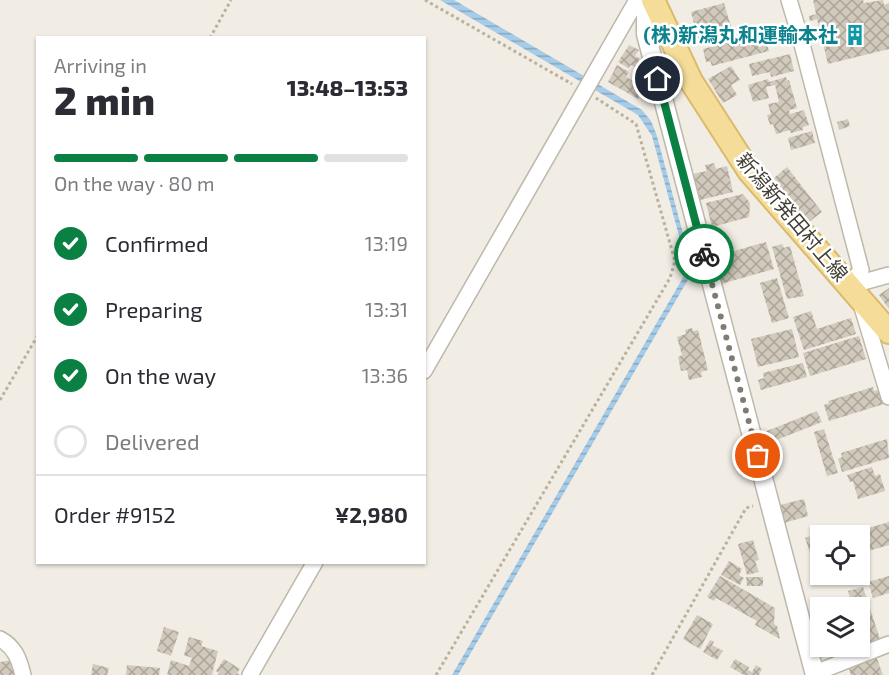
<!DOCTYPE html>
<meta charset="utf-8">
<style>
body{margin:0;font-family:"Exo 2","Noto Sans JP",sans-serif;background:#f2f2f3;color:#2b2b33;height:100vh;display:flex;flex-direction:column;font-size:22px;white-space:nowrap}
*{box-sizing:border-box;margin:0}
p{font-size:20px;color:#7c7c81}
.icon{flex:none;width:33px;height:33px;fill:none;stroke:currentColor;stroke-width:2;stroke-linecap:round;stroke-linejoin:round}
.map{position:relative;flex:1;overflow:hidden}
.sheet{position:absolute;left:36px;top:36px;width:390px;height:528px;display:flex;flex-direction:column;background:#fff;border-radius:0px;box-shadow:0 2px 4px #0004}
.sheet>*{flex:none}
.fabs{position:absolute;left:810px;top:525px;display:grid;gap:12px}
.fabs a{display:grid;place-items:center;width:60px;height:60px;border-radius:0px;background:#fff;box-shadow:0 2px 4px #0004;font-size:30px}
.pin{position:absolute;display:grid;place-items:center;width:51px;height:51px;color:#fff;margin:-26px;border:3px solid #fff;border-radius:50%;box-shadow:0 2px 6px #0007}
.courier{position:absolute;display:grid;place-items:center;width:60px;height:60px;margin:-30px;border:4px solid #0b8043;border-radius:50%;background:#fff;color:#222;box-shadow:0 2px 8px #0007}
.headline em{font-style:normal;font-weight:800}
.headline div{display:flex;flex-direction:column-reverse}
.headline{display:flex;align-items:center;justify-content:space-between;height:102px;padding:0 18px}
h1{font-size:39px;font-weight:800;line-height:45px}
.bar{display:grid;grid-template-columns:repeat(4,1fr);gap:9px 6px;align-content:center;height:72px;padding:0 18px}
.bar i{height:8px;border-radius:4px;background:#e1e1e2}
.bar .on{background:#0b8043}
.bar p{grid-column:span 4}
.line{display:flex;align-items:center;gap:15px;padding:0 18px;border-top:2px solid #e1e1e2}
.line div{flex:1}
ol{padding:0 18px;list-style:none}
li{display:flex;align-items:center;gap:18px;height:66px}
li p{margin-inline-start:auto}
li .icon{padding:6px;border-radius:50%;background:#0b8043;color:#fff;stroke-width:4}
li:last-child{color:#7c7c81}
li i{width:33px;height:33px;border:3px solid #e1e1e2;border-radius:50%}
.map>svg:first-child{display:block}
.water{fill:url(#water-rules)}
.building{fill:url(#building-cross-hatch)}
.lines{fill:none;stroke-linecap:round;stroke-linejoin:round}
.minor-casing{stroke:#beb8ab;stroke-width:18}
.tertiary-casing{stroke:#beb8ab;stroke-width:21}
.primary-casing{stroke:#d9ba6b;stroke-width:26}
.path{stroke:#bcb19b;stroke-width:3;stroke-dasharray:3 3;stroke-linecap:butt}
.minor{stroke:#fff;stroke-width:15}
.tertiary{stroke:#fff;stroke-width:18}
.primary{stroke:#f5dd99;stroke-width:22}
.done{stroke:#807b73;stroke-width:6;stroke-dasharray:0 10.8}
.route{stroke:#0b8043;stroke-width:8}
.labels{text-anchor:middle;stroke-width:5;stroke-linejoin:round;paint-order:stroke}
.culture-label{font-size:20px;font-weight:bold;fill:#0d838f;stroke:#fff;text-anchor:end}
.street-label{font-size:20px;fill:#433e35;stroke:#fff}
</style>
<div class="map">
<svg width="889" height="675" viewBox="0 0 889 675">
<defs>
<pattern id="water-rules" width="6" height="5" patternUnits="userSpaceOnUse" patternTransform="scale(1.5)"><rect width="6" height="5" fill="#a5cce9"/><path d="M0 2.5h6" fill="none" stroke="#88a7be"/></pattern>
<pattern id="building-cross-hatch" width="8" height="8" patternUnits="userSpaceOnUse" patternTransform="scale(1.5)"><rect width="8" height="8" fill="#d1c9bb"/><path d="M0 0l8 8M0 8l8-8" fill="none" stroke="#aba599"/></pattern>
</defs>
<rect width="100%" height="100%" fill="#f1ede5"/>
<!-- water -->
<path class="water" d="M440,0H454L642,110L651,121L657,136L693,271L458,675H452L688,269L652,136L638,115Z"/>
<!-- building -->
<g class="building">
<path d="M813,0H863L864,3L883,0L884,5L889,3V49L828,64L817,19L810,21L809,16L816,14Z"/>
<path d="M724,3L732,30L698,39L691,12Z"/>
<path d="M766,32L768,38H765L769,51L712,66L710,61L706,62L703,49Z"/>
<path d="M629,45L639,50L635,56L640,59L635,67L631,65L628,68L618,62Z"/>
<path d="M790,54L794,71L771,77L770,72L752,76L749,64Z"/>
<path d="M617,65L629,72L626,77L642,86L637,94L640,95L638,99L608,82Z"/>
<path d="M731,66L740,80L731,85L737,95L723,103L708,79Z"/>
<path d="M786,77L787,81L789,80L797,108L789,110L790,114L804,110L809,125L803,127V130L791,133L790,130L776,134L773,124L770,125L767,115L771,114L768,104L779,102L775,85L766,87L769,98L753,102L748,85L768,79L769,82Z"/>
<path d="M848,119L850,126L839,130L837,122Z"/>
<path d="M812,131L815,143L791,150L788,138Z"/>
<path d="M714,163L716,169L727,166L733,192L700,200L693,174L707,171L705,165Z"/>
<path d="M787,167L822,212L809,222L774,178Z"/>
<path d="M743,194L750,203L749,217L712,227L706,203Z"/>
<path d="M766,242L774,269L721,284L713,257Z"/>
<path d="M782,244L784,248L790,246L804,296L787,299L772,247Z"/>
<path d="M777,278L789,318L772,323L760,283Z"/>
<path d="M889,288V309L879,295Z"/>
<path d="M811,311L817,329L851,318L856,334L804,350L793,317Z"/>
<path d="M692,328L693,331L698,330L708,370L701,372L702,377L689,380L687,370L681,371L678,357L682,355L677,337L686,334L685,330Z"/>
<path d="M792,329L799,357L758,367L751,339Z"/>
<path d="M859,336L866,359L810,376L803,353Z"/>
<path d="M803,363L807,377L761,390L758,380L764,378L763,373Z"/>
<path d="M873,387L874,391L879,390L884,404L829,421L824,405L829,403L828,401Z"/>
<path d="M817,411L822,422L766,444L762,433Z"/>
<path d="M824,429L838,473L827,476L814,432Z"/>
<path d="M887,439L889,458L842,472L838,459L842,457L841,453Z"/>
<path d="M872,467L875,476L880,474L885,491L858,499L853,481L850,482L847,475Z"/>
<path d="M804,499L808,516L784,523L780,505Z"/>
<path d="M889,522V545L861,553L860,536H856L855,532Z"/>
<path d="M829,530L831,536H820V549L810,552L805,538Z"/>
<path d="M753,540L759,560L755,561L759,572L747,575L738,544Z"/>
<path d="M729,561L742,569L739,575L744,578L740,585L721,575Z"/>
<path d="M720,576L775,608L774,624L777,626L780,639L755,625L757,621L716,598L714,601L707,597Z"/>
<path d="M889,576V593L873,598L868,582Z"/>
<path d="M746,577H763V586H747Z"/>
<path d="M863,587L880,639L861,648L860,608H853L848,591Z"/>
<path d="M697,615L713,624L700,649L683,639Z"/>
<path d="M164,627L179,632L171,656L157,651Z"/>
<path d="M189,637L203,641L201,646L218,651L212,675H167L171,660L189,666L192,658L184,655Z"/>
<path d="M710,640L714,642L712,645L723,651L717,660L703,652Z"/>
<path d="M876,656L883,675H851L848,666Z"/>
<path d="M224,659L240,669L237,673L240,675H218L219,673L216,671Z"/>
<path d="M735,659L749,667L748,670L752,672L756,665L762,669L759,675H744L730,667Z"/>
<path d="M11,660L14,675H0V662Z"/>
<path d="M93,664L109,668L107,675H91Z"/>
<path d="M127,665L160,668L159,675H126Z"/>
</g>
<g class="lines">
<defs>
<g id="minor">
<path d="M789,0L799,33L861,270L849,286"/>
<path d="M849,286L889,275"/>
<path d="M862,307L889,397"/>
<path d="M424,371L637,0"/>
<path d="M0,639C15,647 19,659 23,675"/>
<path d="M815,673L889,644"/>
<path d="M250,675L315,562"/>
</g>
<path id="tertiary" d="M646,0V34L815,675"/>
<path id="primary" d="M653,0L691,81L749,171L889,332"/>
</defs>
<!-- minor casing -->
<use href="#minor" class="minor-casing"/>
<!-- tertiary casing -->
<use href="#tertiary" class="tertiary-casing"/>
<!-- primary casing -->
<use href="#primary" class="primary-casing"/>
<!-- path -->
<g class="path">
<path d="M425,0L572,84"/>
<path d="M210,38L231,0"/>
<path d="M0,400L38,335"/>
<path d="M436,675L670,278L675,261L636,124L596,98"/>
<path d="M652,675L746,508L753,506"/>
</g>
<!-- minor -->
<use href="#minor" class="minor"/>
<!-- tertiary -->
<use href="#tertiary" class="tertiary"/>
<!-- primary -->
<use href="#primary" class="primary"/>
</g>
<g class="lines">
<!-- done -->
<path class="done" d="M704,254L758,456"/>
<!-- route -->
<path class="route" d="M658,79L704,254"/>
</g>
<!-- icons -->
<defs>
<symbol id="building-bare" viewBox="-9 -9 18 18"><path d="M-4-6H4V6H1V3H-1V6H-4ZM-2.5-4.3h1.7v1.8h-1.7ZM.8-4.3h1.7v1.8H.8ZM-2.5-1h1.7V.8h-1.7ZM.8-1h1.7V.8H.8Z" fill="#0f9aa8" stroke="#fff" stroke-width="2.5" paint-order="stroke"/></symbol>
</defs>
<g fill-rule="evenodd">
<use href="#building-bare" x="840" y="20" width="30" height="30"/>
</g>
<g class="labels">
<!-- culture labels -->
<g class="culture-label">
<text x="838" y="42">(株)新潟丸和運輸本社</text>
</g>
<!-- street labels -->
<g class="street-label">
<text transform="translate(792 217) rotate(50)" y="7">新潟新発田村上線</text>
</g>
</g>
</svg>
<div class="fabs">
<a><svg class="icon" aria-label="locate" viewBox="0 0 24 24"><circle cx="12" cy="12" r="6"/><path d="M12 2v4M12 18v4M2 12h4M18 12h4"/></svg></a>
<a><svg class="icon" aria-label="layers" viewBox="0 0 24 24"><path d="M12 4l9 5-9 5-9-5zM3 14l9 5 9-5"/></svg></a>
</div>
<div class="pin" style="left:758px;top:456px;background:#ea580c"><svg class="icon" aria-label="bag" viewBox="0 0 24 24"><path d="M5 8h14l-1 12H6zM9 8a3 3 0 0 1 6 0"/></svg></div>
<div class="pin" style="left:658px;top:79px;background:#1f2937"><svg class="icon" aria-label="home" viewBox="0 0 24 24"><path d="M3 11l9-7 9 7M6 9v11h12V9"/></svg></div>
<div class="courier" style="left:704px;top:254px"><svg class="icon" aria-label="bike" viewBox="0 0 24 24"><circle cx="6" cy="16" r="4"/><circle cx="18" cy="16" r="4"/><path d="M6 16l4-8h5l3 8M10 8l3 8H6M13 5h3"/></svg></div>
<section class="sheet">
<div class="headline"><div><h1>2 min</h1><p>Arriving in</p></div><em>13:48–13:53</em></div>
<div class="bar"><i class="on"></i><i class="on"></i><i class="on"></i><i></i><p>On the way · 80 m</p></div>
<ol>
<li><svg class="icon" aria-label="check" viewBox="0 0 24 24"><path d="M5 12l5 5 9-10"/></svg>Confirmed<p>13:19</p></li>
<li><svg class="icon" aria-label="check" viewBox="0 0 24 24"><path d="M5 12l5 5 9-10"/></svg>Preparing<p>13:31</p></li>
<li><svg class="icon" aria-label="check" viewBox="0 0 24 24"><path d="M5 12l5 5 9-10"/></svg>On the way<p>13:36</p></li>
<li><i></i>Delivered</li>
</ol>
<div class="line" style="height:78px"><div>Order #9152</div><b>¥2,980</b></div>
</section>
</div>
